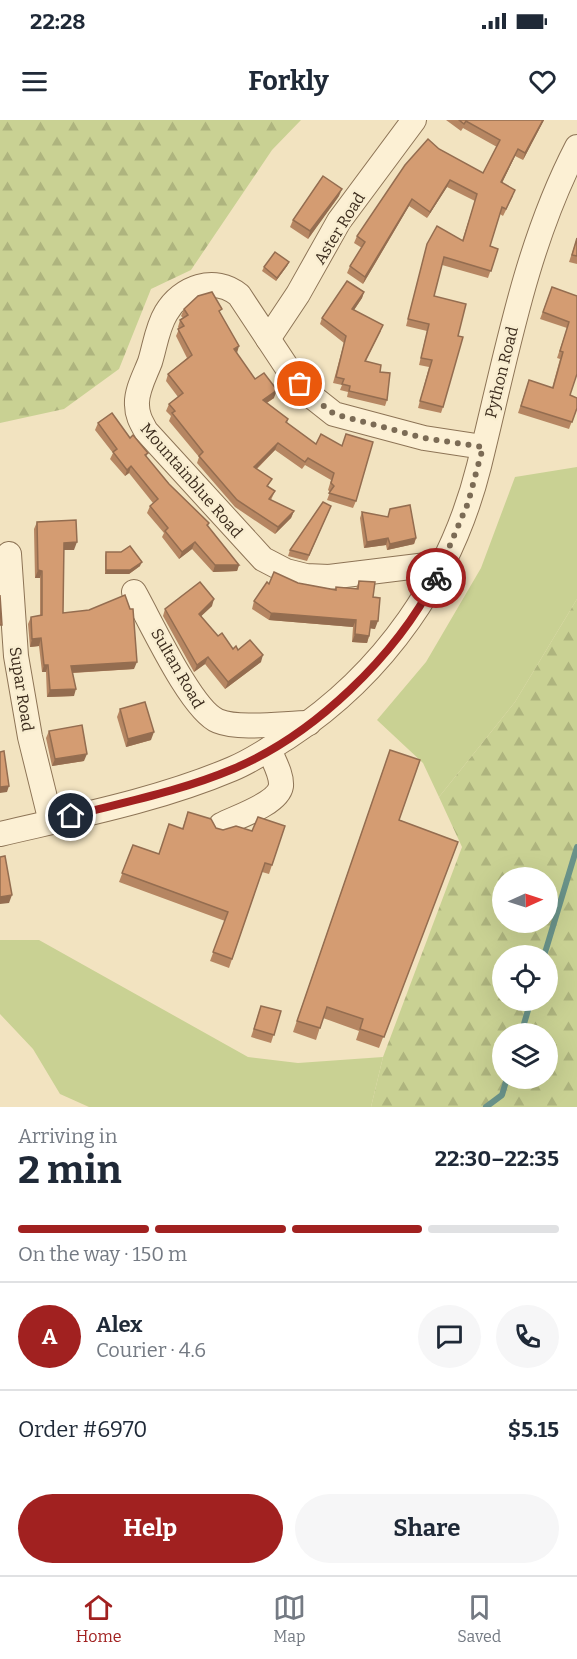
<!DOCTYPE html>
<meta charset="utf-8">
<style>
body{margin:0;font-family:Bitter,serif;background:#f6f6f7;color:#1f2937;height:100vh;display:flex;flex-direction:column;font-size:22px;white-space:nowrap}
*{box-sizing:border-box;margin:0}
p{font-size:20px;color:#747a83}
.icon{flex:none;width:33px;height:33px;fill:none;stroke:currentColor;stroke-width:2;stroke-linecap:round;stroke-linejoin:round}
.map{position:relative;height:987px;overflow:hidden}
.sheet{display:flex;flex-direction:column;background:#fff;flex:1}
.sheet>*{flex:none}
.needle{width:39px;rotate:87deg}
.buttons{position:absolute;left:492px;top:747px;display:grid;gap:12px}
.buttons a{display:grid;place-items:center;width:66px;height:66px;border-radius:50%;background:#fff;box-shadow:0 6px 24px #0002;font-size:30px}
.pin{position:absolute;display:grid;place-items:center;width:51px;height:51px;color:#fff;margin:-26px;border:3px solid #fff;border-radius:50%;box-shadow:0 2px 6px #0007}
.courier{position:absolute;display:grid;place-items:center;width:60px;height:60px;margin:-30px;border:4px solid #a12120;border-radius:50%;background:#fff;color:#222;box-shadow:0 2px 8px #0007}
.head em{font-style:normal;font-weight:700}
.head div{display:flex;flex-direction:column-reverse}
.head{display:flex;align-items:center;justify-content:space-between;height:102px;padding:0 18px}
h1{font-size:39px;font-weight:700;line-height:45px}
.bar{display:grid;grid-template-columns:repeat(4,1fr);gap:9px 6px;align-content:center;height:72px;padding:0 18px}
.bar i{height:8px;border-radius:4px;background:#e0e1e3}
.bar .current{background:#a12120}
.bar p{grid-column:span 4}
.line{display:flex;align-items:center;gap:15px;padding:0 18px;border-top:2px solid #e0e1e3}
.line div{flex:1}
.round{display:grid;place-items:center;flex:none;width:63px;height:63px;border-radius:32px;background:#f6f6f7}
.button{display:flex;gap:12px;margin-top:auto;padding:12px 18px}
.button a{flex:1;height:69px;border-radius:36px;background:#a12120;color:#fff;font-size:24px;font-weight:700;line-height:69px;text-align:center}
.button a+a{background:#f6f6f7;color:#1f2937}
.status{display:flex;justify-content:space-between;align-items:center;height:42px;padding:0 30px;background:#fff;direction:ltr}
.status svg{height:16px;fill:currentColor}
header{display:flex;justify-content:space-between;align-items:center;height:78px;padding:0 18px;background:#fff;font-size:27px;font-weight:700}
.tabs{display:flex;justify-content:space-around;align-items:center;height:84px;border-top:2px solid #e0e1e3;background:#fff;font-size:16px;color:#747a83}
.tabs a{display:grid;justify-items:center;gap:3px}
.tabs .current{color:#a12120}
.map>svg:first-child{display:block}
.green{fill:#c9d193}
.forest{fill:url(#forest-firs);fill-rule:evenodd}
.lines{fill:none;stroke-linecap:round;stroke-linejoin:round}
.stream{stroke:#699289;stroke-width:6}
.minor-casing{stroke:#8d7456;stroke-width:26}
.minor{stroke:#fcf0d4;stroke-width:24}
.wall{fill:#b68662}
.shaded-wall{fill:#946d50}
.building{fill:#d49c72;stroke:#946d50;stroke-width:1.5}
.done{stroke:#7b6b55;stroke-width:6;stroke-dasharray:0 10.8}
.route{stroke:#a12120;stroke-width:8}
.labels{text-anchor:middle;stroke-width:5;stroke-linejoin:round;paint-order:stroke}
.street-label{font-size:16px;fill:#3b2b1c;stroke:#f8edd0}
</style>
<div class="status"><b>22:28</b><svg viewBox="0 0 49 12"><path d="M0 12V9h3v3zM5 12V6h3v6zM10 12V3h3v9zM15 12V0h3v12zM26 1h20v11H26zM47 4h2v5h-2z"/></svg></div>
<header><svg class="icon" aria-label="menu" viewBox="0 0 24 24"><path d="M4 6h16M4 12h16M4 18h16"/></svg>Forkly<svg class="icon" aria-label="heart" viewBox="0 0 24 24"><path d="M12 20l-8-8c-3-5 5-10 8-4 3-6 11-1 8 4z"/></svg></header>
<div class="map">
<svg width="577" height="987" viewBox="0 0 577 987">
<defs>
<pattern id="forest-firs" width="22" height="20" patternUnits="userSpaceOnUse" patternTransform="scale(1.5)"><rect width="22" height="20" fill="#c9d193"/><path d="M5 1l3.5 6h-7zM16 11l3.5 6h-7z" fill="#aeb47e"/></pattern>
</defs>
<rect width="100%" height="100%" fill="#f2e3c0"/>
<!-- green -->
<g class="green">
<path d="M577,347V479L515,582L439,677L423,643L377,600L426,542L481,448L515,357Z"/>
<path d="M0,820H39L248,937L298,943L383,937L371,987H89L60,974L33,929L0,894Z"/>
</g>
<!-- forest -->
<g class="forest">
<path d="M0,0H301L272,30L191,150L151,169L119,249L64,289L0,303Z"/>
<path d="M577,479V987H371L383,937L462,727L439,677L515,582ZM502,758H548V802H502ZM502,836H548V880H502ZM502,914H548V958H502Z"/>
</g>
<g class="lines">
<!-- stream -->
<g class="stream">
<path d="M544,836L577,727"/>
<path d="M521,914L531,880"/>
<path d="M486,987L502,975L507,958"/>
</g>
<defs>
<g id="minor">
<path d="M268,219L298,174L339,101L414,0"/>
<path d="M9,434L16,536L30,617L51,702"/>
<path d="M443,443L329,457L306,456L286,451L263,439L146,311C141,302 137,295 137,285C136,271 145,255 150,242C155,226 157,208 166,193C181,167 215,155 239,175L290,252L310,275L334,294L424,318L483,327"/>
<path d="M134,472C150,500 191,590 218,601C240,610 285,603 309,603"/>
<path d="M221,705C236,697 278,684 281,666C282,654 273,640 269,629"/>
<path d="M0,714C77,696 159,680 232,649C252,641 270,628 288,617C384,554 451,458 479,346C506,238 525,127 577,27"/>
</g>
</defs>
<!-- minor casing -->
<use href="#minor" class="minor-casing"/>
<!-- minor -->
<use href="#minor" class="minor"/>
</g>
<!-- wall -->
<g class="wall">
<path d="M446,0H544L523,40L515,36L502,63L513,76L503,96L500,94L490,126L498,129L488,158L442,145L434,176L458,216L443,287L441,293L418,288L429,247L419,245L427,211L406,206L427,124L462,121L475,81L447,67L427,98L409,86L363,164L347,153L350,146L362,128L354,123L357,116L439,29L483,53L497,27L463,8L461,11Z"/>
<path d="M339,76L308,119L290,107L293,100Z"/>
<path d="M577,118V144L569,142Z"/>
<path d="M289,142L287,146L276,161L262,151L264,147Z"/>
<path d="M552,167L577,176L570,275L577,288L569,309L518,293L529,260L552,268L560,239L557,238L567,208L540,199Z"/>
<path d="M364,172L362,178L354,190L381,211L366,241L380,252L387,280L385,286L347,277L348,272L340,270L342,265L333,263L344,223L320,204L322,198Z"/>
<path d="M184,189L220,193L236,233L255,259L274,278L267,283L288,299L287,303L316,324L356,381L353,388L327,380L330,372L328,370L331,360L305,345L302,349L275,330L257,349L269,367L275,371L271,380L294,391L291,398L275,414L235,387L197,343L199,337L169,301L171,296L166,291L169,284L178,277L166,261L168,254L187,238L176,216L179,209L178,207L180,200L183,198L181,196Z"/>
<path d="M98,303L130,318L148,333L146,337L169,364L209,403L208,406L239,445L237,451L213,452L192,429L179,439L162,417L164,413L147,393L150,386L153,383L129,353L125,356L110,339L113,333L95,310Z"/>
<path d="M331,386L307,441L288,436L290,430Z"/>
<path d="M390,389L416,418L414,424L387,430L386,425L364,428L360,398L362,392L388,397Z"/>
<path d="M37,402L74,430H64L63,493L134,549L73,553L74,576L47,577L46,552H42L39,526L30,527L28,504L31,497L40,496V458H35L34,409Z"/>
<path d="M106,432L140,446L129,454H105V436Z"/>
<path d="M359,461L373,477L375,509L370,508L369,516L367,523L352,522L353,507L269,500L252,489L254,481L269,464L298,463L335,470L336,467L356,469Z"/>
<path d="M212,486L201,496L218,516L233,529L238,530L261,542L225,569L205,544L194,552L163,496L165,489Z"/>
<path d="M120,589L151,620L126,627L117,597Z"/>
<path d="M49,611L84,641L52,646L46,618Z"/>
<path d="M390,630L399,700L458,722L379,928L356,920L359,911L323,898L316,920L293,912Z"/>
<path d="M188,692L216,708L223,710L252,711L285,706L269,754L262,752L229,848L210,841L225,801L119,762L133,725L159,734L182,709Z"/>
<path d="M261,886L281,891L271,923L251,917Z"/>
</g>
<!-- shaded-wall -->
<g class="shaded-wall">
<path d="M543,0H544L523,40L525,33Z"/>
<path d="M518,29L515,36L499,69L501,62Z"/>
<path d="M450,60L447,67L427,98L430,92Z"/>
<path d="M342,69L339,76L308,119L310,111Z"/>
<path d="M412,79L409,86L363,164L365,157Z"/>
<path d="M289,142L287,146L276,161L277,158Z"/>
<path d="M364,172L362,178L350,196L352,189Z"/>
<path d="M239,226L237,233L234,229Z"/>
<path d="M277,270L274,278L260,287L263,280Z"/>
<path d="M278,323L275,330L251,354L254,347Z"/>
<path d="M131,346L129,353L125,356L127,350Z"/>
<path d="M294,391L291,398L275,414L278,407Z"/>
<path d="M388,418L386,425L364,428L367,422Z"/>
<path d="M416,418L414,424L387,430L390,424Z"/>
<path d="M77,422L74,430H62L64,423Z"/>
<path d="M195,422L192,429L179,439L182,432Z"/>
<path d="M142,442L140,446L129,454H105L106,450Z"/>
<path d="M215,445H239L237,451L213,452Z"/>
<path d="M38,450L42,451L40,458H35Z"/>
<path d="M214,479L212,486L196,501L199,494Z"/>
<path d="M271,493L356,500L353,507L269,500Z"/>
<path d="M371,501H378L375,509L368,508Z"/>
<path d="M355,514L369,516L367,523L352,522Z"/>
<path d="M41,518L39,526L30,527L32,519Z"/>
<path d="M263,535L261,542L225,569L228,562Z"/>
<path d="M208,537L205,544L194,552L197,545Z"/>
<path d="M137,542L134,549L68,553L71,546Z"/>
<path d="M44,545H48L46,552H42Z"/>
<path d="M76,569L74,576L47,577L50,570Z"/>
<path d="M154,612L151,620L126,627L128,619Z"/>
<path d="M87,634L84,641L52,646L55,639Z"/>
<path d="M9,666L7,672L0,673V667Z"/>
<path d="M12,775L9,783L0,784V777Z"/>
</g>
<!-- building -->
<g class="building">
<path d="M459,0H543L525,33L518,29L501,62L515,70L506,89L502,87L490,126L498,129L491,151L444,137L434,176L466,184L458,216L463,217L443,287L420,281L432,240L421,238L429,204L408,199L427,124L437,106L463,121L477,74L450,60L430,92L412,79L365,157L350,146L365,122L357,116L405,45L428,19L439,29L483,53L500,20L466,1L464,4Z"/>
<path d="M323,56L342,69L310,111L293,100Z"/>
<path d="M577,118V136L572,135Z"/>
<path d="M275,132L289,142L277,158L264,147Z"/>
<path d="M347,161L364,172L352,189L383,205L365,241L381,245L380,252L390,253L387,280L349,271L350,266L342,264L344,259L336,257L346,216L322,198Z"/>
<path d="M552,167L577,176V254L570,275L577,278V288L572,302L521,286L529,260L553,268L563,232L560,231L569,202L543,192Z"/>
<path d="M212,172L222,189L219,191L239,226L234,229L255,259L264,253L277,270L263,280L288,299L286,302L316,324L321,314L342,326L346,314L373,322L356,381L329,373L334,366L331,363L334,353L308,338L305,342L278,323L254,347L272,359L267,366L275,371L269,379L294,391L278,407L237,380L199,336L203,332L172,293L175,291L169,284L183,273L168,254L192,235L178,209L184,206L180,200L188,195L184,189L198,176Z"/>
<path d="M112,293L130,318L133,315L148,333L145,335L169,364L209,403L207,405L239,445H215L195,422L182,432L165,411L168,408L150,386L158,379L131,346L127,350L113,332L117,329L98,303Z"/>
<path d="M323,382L331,386L309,435L290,430Z"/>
<path d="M410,385L416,418L390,424L388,418L367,422L362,392L388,397L390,389Z"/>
<path d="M76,400L77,422L64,423L63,493L89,490L125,475L130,489H133L137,542L71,546L76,569L50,570L48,545H44L41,518L32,519L31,497L42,495V451L38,450L37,402Z"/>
<path d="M130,426L142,442L130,450H106V432H121Z"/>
<path d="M274,452L298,463L336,470V467L358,469L359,461L375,462L373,477L380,478L378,501H371L369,516L355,514L356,500L271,493L254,481L267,462L269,464Z"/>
<path d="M200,462L214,479L199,494L218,516L222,513L233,529L236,526L238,530L250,520L263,535L228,562L208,537L197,545L165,489Z"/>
<path d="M0,475L2,505H0Z"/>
<path d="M145,582L154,612L128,619L120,589Z"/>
<path d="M82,605L87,634L55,639L49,611Z"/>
<path d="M390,630L420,640L399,700L458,722L384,917L360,909L363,899L327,887L320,908L297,901Z"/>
<path d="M4,631L9,666L0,667V632Z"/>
<path d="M188,692L211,699L216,708L223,710L236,706L252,711L258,697L285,706L272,745L265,743L232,839L213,832L228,792L122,753L133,725L159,734L169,704L183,709Z"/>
<path d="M5,736L12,775L0,777V737Z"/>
<path d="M261,886L281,891L274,915L254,909Z"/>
</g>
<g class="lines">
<!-- done -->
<path class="done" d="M300,264L310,275L334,294L424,318L483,327L468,383L436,458"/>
<!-- route -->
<path class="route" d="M71,696C125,682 181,671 233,649C314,615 396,536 436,458"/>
</g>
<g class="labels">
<!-- street labels -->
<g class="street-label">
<text transform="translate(339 108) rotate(-58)" y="6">Aster Road</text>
<text transform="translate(501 252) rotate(-76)" y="6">Python Road</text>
<text transform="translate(192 360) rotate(49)" y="6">Mountainblue Road</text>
<text transform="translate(178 548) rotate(60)" y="6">Sultan Road</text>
<text transform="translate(22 569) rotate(81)" y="6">Supar Road</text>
</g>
</g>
</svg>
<div class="buttons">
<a><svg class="needle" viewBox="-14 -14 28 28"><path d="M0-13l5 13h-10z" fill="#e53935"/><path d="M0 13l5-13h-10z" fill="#747a83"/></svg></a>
<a><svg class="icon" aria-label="locate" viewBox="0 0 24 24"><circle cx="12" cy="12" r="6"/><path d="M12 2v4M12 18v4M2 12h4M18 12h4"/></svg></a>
<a><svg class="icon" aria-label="layers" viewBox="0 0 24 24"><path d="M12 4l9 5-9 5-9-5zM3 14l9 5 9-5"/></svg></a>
</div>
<div class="pin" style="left:300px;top:264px;background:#ea580c"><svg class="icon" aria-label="bag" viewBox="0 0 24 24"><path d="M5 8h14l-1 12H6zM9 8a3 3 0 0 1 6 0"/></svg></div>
<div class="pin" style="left:71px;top:696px;background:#1f2937"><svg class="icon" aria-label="home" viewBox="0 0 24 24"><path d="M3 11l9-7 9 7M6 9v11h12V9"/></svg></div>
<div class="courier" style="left:436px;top:458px"><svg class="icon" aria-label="bike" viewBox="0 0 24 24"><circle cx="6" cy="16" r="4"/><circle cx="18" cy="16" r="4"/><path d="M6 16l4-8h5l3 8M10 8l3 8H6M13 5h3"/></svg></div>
</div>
<section class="sheet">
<div class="head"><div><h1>2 min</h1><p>Arriving in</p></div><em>22:30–22:35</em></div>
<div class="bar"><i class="current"></i><i class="current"></i><i class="current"></i><i></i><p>On the way · 150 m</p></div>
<div class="line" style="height:108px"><b class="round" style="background:#a12120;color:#fff">A</b><div><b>Alex</b><p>Courier · 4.6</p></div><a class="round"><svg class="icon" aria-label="chat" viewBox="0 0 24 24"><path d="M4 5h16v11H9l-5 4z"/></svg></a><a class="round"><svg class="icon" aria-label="phone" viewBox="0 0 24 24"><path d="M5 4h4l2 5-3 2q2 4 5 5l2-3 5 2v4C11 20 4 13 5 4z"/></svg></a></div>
<div class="line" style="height:78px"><div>Order #6970</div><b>$5.15</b></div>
<div class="button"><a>Help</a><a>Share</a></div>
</section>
<nav class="tabs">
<a class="current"><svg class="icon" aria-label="home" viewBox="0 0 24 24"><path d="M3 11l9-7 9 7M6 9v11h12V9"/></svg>Home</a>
<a><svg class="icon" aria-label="map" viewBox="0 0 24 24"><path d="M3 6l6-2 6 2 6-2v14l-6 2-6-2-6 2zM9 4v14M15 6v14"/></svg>Map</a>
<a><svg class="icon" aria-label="saved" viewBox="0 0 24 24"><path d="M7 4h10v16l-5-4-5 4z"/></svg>Saved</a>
</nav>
